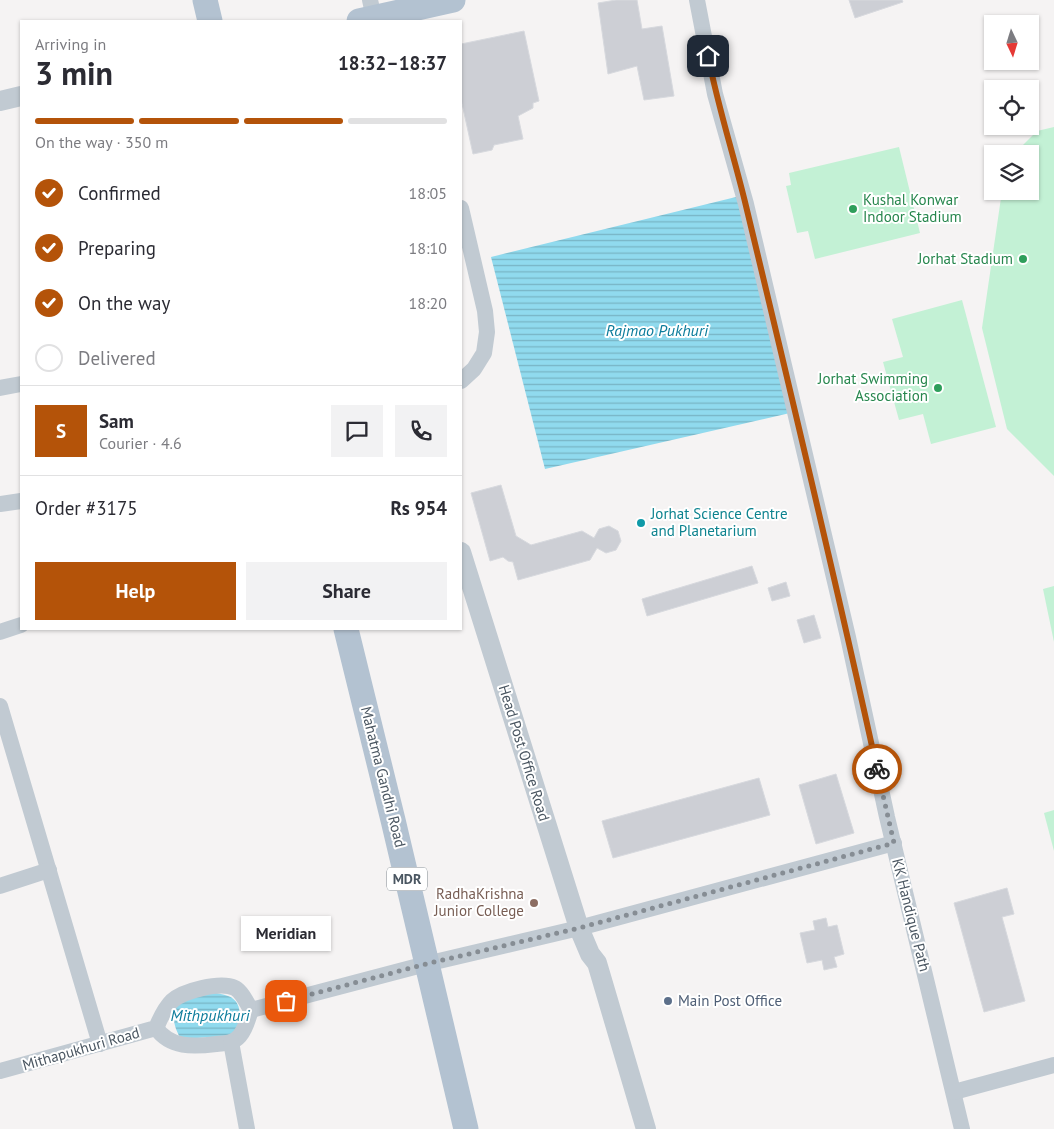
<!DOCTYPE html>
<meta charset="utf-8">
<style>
body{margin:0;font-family:"PT Sans",sans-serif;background:#f2f2f3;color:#2b2b33;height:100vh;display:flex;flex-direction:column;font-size:19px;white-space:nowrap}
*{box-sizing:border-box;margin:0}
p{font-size:16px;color:#7c7c81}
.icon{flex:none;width:28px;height:28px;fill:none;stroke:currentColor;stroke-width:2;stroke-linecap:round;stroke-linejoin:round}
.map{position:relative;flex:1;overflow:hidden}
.details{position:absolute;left:20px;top:20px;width:442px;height:610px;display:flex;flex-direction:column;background:#fff;border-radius:0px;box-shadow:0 1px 4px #0004}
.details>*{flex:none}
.needle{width:32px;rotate:176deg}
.buttons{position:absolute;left:984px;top:15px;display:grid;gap:10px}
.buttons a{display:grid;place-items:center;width:55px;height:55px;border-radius:0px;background:#fff;box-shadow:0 1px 4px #0004;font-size:25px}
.pin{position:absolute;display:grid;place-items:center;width:42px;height:42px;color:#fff;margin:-21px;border-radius:10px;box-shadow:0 2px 8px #0006}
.courier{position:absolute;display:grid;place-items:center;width:50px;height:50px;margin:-25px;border:4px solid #b45309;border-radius:50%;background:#fff;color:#222;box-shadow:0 1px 6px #0007}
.bubble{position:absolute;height:35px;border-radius:0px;background:#fff;box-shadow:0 1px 4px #0004;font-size:16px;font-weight:600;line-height:35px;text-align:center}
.head em{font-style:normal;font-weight:600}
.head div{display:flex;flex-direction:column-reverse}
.head{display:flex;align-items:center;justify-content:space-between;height:85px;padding:0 15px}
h1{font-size:32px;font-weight:600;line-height:38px}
.bar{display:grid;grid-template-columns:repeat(4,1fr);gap:8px 5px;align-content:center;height:60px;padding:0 15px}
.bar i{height:6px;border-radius:4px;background:#e1e1e2}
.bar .current{background:#b45309}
.bar p{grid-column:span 4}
.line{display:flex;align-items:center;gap:12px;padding:0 15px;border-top:1px solid #e1e1e2}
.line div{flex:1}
.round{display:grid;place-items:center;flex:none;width:52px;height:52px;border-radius:0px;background:#f2f2f3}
ol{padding:0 15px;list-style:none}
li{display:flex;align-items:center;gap:15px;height:55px}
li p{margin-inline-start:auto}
li .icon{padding:5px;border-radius:50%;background:#b45309;color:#fff;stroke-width:4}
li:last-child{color:#7c7c81}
li i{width:28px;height:28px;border:2px solid #e1e1e2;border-radius:50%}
.primary-button{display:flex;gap:10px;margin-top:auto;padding:10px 15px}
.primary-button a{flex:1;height:58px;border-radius:0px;background:#b45309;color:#fff;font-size:20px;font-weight:600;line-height:58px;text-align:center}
.primary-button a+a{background:#f2f2f3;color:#2b2b33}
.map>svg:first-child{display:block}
.green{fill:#c3f1d5}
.water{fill:url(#water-rules)}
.building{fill:#cdcfd5;stroke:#d7d9de}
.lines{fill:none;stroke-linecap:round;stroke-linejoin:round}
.minor{stroke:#c1cad2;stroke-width:16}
.tertiary{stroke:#c1cad2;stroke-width:20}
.primary{stroke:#b3c2d1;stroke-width:25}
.done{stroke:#868d94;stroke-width:5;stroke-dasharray:0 9}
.route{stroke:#b45309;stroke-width:6}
.leisure-dot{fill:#2e9e5b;stroke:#fff;stroke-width:2}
.culture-dot{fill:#0f9aa8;stroke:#fff;stroke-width:2}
.education-dot{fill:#8d6e63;stroke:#fff;stroke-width:2}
.service-dot{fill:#5c6f8a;stroke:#fff;stroke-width:2}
.labels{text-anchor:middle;stroke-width:4;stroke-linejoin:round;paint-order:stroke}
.shield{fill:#fff;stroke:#808990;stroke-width:1}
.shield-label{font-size:14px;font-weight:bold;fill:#4a5661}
.leisure-label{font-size:15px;fill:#27864d;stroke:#fff;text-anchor:end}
.culture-label{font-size:15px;fill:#0d838f;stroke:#fff;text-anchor:start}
.street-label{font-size:15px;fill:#4a5661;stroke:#fff}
.education-label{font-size:15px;fill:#785e54;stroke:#fff;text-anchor:end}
.service-label{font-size:15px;fill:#4e5e75;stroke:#fff;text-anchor:start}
.water-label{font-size:16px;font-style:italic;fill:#0c7c9b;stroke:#fff}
</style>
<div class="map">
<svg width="1054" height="1129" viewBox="0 0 1054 1129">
<defs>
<pattern id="water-rules" width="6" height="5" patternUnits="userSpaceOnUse" patternTransform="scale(1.25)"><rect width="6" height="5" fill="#90daee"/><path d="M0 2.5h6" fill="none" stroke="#78b4c4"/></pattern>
</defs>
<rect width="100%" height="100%" fill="#f5f3f3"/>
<!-- green -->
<g class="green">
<path d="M1054,127V476L1007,429L982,328L1002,191H1030V154H1014L1037,131Z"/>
<path d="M899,147L920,233L815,259L808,231L797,233L786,186L791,185L789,173Z"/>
<path d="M962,300L996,427L931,444L923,414L899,420L883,362L903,357L892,319Z"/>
<path d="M1054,586V642L1043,589Z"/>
<path d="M1054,810V851L1044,813Z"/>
</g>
<!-- water -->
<g class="water">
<path d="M740,196L790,413L545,469L491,257Z"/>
<path d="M211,992C217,993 223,994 228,996C243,1001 241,1020 237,1033L229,1036L181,1039C175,1030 168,1009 180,1002C189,997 202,995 211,992Z"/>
</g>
<!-- building -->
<g class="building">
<path d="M616,0H637L642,29L662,26L674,96L644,100L637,66L608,74L598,3Z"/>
<path d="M849,0H902L903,2L855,18Z"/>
<path d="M524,31L539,101L533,103V108L518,116L523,139L494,145L492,150L473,154L461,99V44Z"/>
<path d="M501,485L516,536L531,545L582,531L594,538L599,529L609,526L618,531L621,541L616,550L606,553L597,548L590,560L518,580L513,562L508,561L503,557L490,561L471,493Z"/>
<path d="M752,566L758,583L647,616L642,599Z"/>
<path d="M786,582L790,596L772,601L768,588Z"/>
<path d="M814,615L821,638L804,643L797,620Z"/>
<path d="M836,774L854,833L816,844L799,785Z"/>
<path d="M759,778L770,815L613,858L602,821Z"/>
<path d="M1007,888L1014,914L1002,917L1025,1001L984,1012L954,903Z"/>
<path d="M826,918L828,927L837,925L844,954L834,957L837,967L824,970L822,960L807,963L800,933L815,930L813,921Z"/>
</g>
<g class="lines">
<!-- minor -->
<g class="minor">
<path d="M370,0L374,18"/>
<path d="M697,0L715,94L746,204L848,637L887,817L962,1129"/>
<path d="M461,208L485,311L487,332L484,353L474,369L461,381"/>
<path d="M0,388L21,384"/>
<path d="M0,504L21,501"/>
<path d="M0,632L21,625"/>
<path d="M0,706L100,1044"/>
<path d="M0,886L49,870"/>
<path d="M156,1028C170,1048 193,1047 216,1044C222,1043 230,1044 235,1040C244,1035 248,1019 251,1010"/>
<path d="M231,1042L247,1129"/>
<path d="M0,1071L156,1028C160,1019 164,1009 172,1001C183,991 220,981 235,988C242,992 247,1003 251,1010L426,964L579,928L894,843"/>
<path d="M954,1092L1054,1065"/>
</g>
<!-- tertiary -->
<g class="tertiary">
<path d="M0,101L21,96"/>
<path d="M461,552L579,928L590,954L597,963L646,1129"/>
</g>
<!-- primary -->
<g class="primary">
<path d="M205,0L210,21"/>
<path d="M359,21L453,0"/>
<path d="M346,629L393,820L466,1129"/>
</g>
</g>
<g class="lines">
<!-- done -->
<path class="done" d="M286,1001L426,964L579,928L894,843L877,769"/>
<!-- route -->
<path class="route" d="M708,56C718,107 734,156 746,206C791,393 836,581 877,769"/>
</g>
<!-- markers -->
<g class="leisure-dot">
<circle cx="853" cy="209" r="5"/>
<circle cx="1023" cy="259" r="5"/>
<circle cx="938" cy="388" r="5"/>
</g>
<circle class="culture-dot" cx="641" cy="523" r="5"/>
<circle class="education-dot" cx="534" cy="903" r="5"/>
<circle class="service-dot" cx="668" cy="1001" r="5"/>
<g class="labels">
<!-- shield labels -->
<rect class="shield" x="387" y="867.5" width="40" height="23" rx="4"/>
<g class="shield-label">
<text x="407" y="884">MDR</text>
</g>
<!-- leisure labels -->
<g class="leisure-label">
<text x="863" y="205" text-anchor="start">Kushal Konwar<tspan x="863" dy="17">Indoor Stadium</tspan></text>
<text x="1013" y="264">Jorhat Stadium</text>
<text x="928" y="384">Jorhat Swimming<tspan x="928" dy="17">Association</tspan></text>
</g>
<!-- culture labels -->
<g class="culture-label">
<text x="651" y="519">Jorhat Science Centre<tspan x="651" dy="17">and Planetarium</tspan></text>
</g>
<!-- street labels -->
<g class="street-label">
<text transform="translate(524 753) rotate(73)" y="5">Head Post Office Road</text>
<text transform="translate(383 777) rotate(76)" y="5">Mahatma Gandhi Road</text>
<text transform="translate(911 915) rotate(76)" y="5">KK Handique Path</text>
<text transform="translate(81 1049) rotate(-16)" y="5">Mithapukhuri Road</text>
</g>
<!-- education labels -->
<g class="education-label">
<text x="524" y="899">RadhaKrishna<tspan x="524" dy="17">Junior College</tspan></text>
</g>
<!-- service labels -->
<g class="service-label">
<text x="678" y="1006">Main Post Office</text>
</g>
<!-- water labels -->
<g class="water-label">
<text x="657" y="336">Rajmao Pukhuri</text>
<text x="210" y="1021">Mithpukhuri</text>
</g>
</g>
</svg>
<div class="buttons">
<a><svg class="needle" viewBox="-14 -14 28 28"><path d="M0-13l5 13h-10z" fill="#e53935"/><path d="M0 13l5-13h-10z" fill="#7c7c81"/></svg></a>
<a><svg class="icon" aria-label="locate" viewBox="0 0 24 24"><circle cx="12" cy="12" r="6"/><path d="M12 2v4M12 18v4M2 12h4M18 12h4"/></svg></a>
<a><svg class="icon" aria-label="layers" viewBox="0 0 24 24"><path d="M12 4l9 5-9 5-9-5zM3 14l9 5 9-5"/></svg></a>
</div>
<div class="pin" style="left:286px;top:1001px;background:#ea580c"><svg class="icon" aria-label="bag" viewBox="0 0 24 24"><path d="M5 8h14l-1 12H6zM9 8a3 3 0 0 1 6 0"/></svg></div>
<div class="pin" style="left:708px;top:56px;background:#1f2937"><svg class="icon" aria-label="home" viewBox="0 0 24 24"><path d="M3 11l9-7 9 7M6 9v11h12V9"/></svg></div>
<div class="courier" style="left:877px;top:769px"><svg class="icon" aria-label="bike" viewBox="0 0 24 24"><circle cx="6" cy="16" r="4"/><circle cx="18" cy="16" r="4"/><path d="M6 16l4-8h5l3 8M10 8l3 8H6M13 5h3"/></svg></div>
<div class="bubble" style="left:241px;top:916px;width:90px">Meridian</div>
<section class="details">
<div class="head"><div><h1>3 min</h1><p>Arriving in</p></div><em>18:32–18:37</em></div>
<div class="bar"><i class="current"></i><i class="current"></i><i class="current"></i><i></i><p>On the way · 350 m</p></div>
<ol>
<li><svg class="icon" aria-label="check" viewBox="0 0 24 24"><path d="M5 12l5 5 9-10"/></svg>Confirmed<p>18:05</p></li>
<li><svg class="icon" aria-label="check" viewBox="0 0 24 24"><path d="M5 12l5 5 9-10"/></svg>Preparing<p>18:10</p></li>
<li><svg class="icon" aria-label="check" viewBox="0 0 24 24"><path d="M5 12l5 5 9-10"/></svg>On the way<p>18:20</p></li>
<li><i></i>Delivered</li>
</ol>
<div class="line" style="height:90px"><b class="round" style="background:#b45309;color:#fff">S</b><div><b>Sam</b><p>Courier · 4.6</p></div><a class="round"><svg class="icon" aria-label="chat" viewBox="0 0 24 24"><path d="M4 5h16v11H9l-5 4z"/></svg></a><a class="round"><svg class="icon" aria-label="phone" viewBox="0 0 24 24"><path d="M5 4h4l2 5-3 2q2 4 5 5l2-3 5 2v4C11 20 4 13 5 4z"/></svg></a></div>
<div class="line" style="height:65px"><div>Order #3175</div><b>Rs 954</b></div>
<div class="primary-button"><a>Help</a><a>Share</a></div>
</section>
</div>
